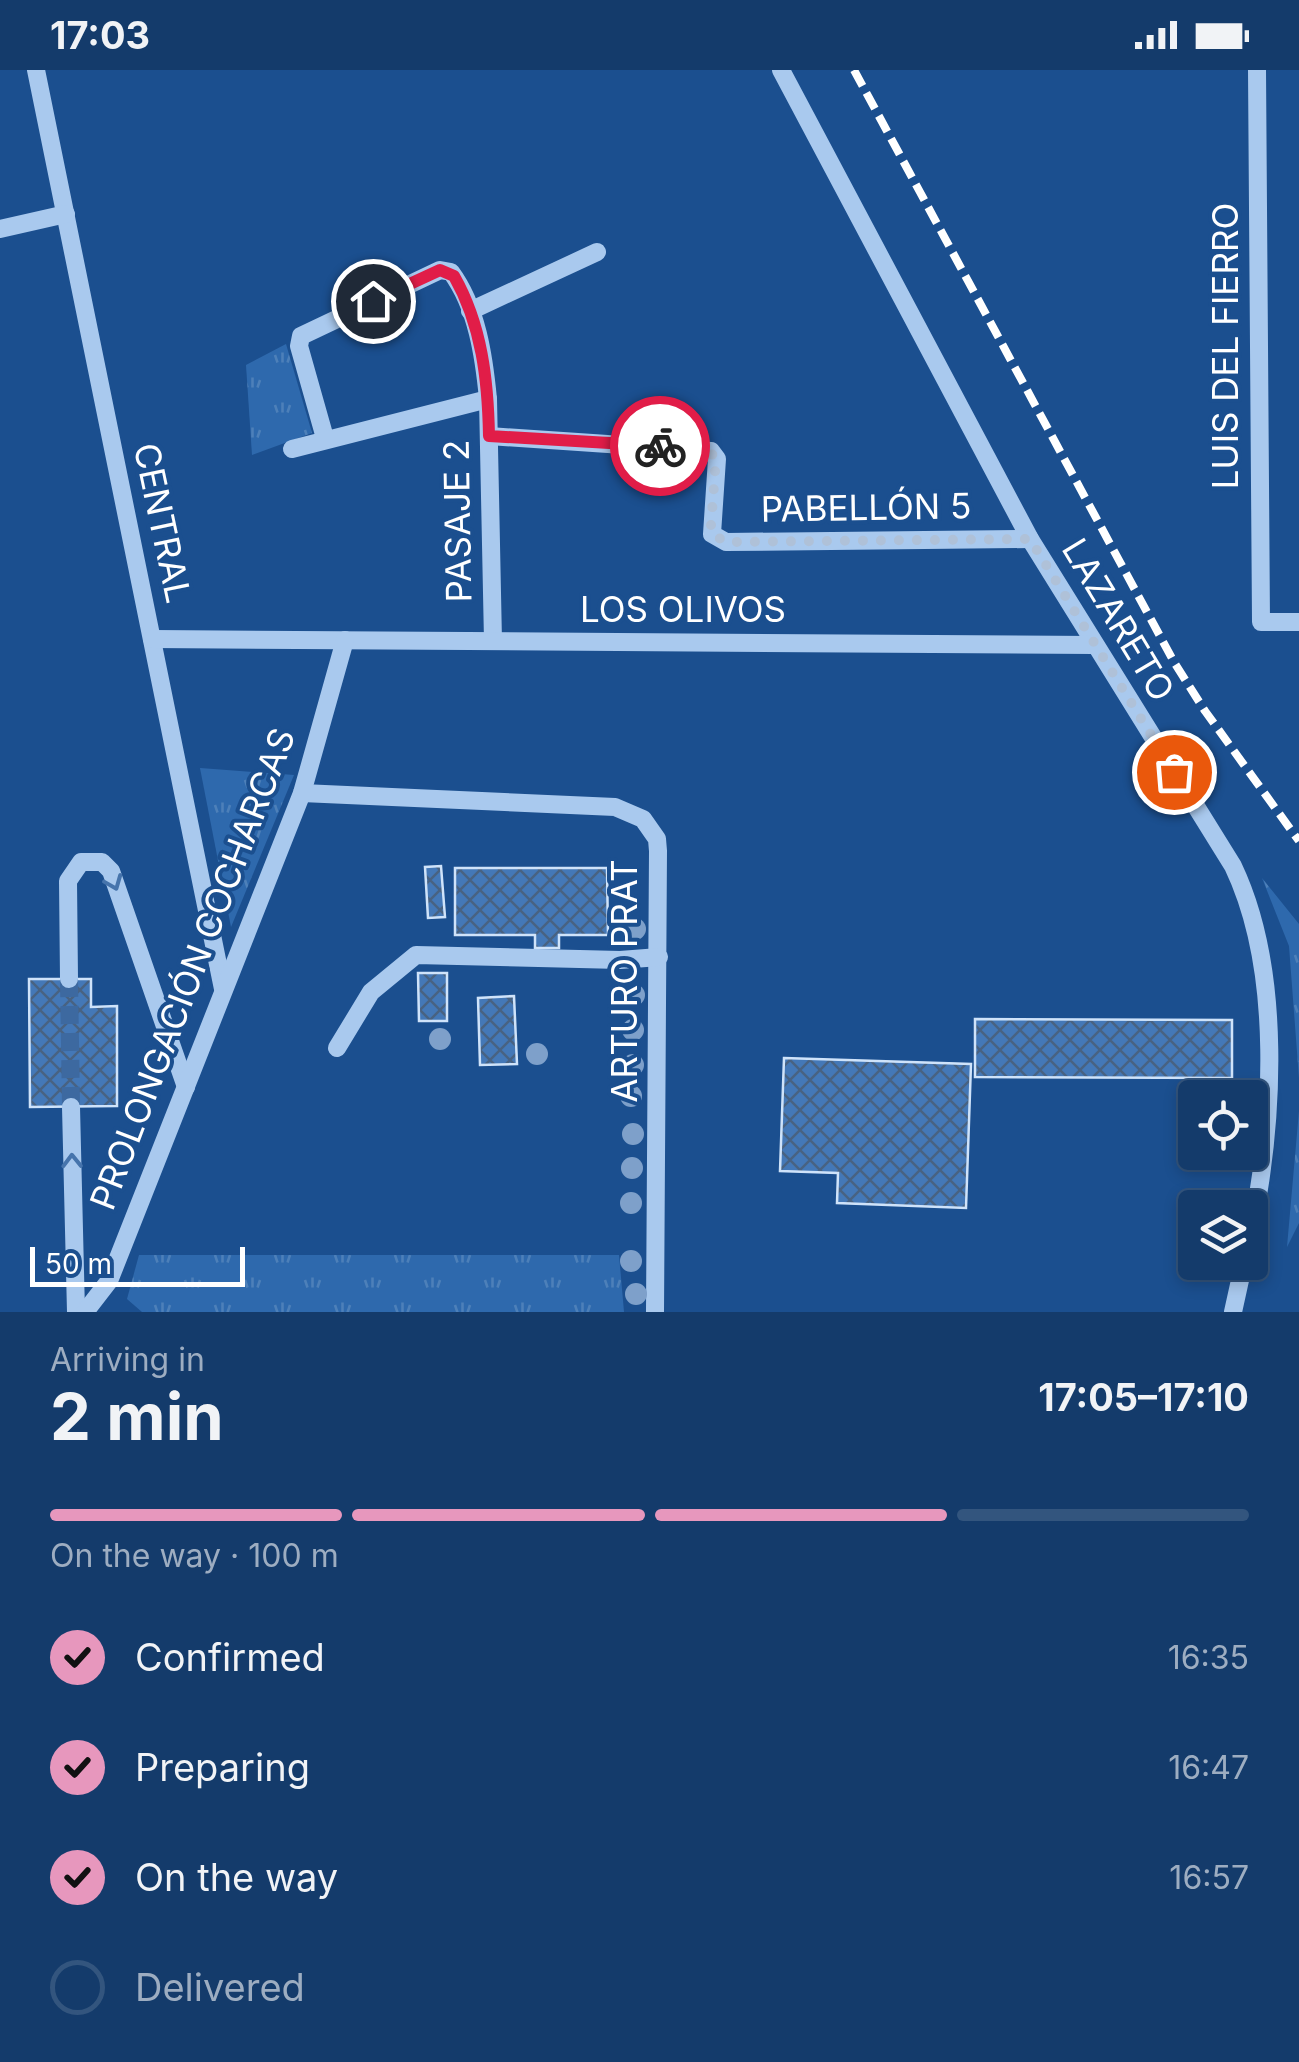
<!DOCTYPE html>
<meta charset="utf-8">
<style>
body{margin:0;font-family:Inter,sans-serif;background:#1d4271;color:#f1f3f6;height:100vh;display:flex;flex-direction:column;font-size:38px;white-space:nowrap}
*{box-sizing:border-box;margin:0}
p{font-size:32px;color:#9dadc1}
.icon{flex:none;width:55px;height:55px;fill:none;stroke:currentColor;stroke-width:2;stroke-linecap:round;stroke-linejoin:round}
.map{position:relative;height:1242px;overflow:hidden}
.side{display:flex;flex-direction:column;background:#143b6b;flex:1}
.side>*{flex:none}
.buttons{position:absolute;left:1178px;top:1010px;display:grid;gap:20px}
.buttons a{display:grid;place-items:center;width:90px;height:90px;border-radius:10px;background:#143b6b;box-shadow:0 5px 15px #0003,0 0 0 2px #33557e;font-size:50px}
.scale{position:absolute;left:30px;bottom:25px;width:215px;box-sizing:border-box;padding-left:10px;border:5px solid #fff;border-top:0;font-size:28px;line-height:35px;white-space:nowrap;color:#fff;-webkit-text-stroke:8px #1b4f8f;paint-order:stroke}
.pin{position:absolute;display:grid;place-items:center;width:85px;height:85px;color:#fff;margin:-42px;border:5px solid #fff;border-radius:50%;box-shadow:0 2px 10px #0007}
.courier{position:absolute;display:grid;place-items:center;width:100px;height:100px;margin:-50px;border:8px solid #e11d48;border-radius:50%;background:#fff;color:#222;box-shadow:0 2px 12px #0007}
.summary em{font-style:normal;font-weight:700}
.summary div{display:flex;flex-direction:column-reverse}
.summary{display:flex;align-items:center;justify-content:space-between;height:170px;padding:0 50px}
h1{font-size:65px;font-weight:700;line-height:75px}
.bar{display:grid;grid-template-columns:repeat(4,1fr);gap:15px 10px;align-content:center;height:120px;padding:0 50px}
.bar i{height:12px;border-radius:8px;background:#33557e}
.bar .active{background:#e797bd}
.bar p{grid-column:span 4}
ol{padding:0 50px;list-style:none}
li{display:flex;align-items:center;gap:30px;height:110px}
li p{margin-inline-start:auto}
li .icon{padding:10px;border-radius:50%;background:#e797bd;color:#111;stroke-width:4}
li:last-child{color:#9dadc1}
li i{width:55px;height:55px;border:5px solid #33557e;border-radius:50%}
.status{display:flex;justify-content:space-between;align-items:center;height:70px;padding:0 50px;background:#143b6b;direction:ltr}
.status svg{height:28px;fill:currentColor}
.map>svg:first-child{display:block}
.grass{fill:url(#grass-tufts)}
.building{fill:url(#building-cross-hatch);stroke:#cfe3fa;stroke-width:2.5}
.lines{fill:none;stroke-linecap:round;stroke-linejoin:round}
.minor-tunnel{stroke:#3d69a0;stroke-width:18;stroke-dasharray:18 9;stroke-linecap:butt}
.minor{stroke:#a9c9ee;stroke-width:18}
.rail{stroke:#fff;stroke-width:8;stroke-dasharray:18 8;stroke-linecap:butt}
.tree{fill:#7ea0ca}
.oneway{stroke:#4674ac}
.done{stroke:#afc1d8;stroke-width:10;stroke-dasharray:0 18}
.route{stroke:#e11d48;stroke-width:12}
.labels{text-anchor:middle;stroke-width:8;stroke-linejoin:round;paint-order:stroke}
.street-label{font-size:35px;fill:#fff;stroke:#1b4f8f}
</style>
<div class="status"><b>17:03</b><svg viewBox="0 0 49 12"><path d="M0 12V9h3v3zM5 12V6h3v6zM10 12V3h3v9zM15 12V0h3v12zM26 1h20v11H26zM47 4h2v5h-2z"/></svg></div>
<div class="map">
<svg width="1299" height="1242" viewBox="0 0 1299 1242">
<defs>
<pattern id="grass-tufts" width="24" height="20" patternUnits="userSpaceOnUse" patternTransform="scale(2.5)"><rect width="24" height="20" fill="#2e69ad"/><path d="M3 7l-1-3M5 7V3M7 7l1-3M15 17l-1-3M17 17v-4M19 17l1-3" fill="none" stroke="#4d80b9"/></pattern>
<pattern id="building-cross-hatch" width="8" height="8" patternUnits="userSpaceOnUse" patternTransform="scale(2.5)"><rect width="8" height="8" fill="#4478b7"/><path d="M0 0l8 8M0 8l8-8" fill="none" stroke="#486282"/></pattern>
</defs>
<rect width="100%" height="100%" fill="#1b4f8f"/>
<!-- grass -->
<g class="grass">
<path d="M286,274L312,363L252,385L246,295Z"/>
<path d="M200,698L294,705L231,857Z"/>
<path d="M1262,808L1299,854V1008L1289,876Z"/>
<path d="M1299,1041V1153L1287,1177Z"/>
<path d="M139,1185H619L624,1242H142L127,1229Z"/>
</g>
<!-- building -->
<g class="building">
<path d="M441,796L445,847L428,848L425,797Z"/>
<path d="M455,798H607L608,865H559V878H535V865H455Z"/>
<path d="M418,903H447V951H419Z"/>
<path d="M29,909H91V937L117,936V1036L30,1037Z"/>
<path d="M514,926L517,994L480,995L478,928Z"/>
<path d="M975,949L1232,950V1008L975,1007Z"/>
<path d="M784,988L971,994L966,1138L837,1133L838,1103L780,1101Z"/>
</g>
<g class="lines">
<!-- minor-tunnel -->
<path class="minor-tunnel" d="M69,909L71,1037"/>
<!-- minor -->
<g class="minor">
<path d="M36,0L223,919"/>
<path d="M781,0L1030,469L1233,796C1283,901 1274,1055 1250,1167"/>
<path d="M1257,0L1261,552H1299"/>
<path d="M0,159L66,144"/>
<path d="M470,241L597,182"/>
<path d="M489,366L711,381L717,389L712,464L726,472L1030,469"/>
<path d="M325,368L299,276L301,266L440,200L451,202C477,237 484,287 488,329L493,571"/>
<path d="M292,379L488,329"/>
<path d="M152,569L1094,575"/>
<path d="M302,723L615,737L643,749L657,769L658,781L655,1242"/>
<path d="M69,909L68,811L81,792H102L111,801L186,1017"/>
<path d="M337,978L371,922L416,885L620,890L659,887"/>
<path d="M71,1037L76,1242"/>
<path d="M85,1242L109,1211L302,723L345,570"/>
<path d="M1233,1242L1244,1192"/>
</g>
<!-- rail -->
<path class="rail" d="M854,0L1174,592L1205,641L1299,771"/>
</g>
<!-- trees -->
<g class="tree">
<circle cx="635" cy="859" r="11"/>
<circle cx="634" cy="925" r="11"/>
<circle cx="633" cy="960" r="11"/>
<circle cx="440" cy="969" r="11"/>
<circle cx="537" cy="984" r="11"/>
<circle cx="633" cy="995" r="11"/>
<circle cx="631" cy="1026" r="11"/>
<circle cx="633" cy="1064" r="11"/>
<circle cx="632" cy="1098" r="11"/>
<circle cx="631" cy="1133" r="11"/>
<circle cx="631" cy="1191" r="11"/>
<circle cx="636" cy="1224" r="11"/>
</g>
<!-- one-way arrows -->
<defs><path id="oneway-chevron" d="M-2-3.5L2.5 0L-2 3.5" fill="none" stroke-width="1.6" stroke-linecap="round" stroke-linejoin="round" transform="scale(2.5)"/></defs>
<g class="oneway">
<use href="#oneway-chevron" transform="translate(114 813) rotate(68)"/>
<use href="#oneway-chevron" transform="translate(72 1091) rotate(-91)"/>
</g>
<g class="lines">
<!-- done -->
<path class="done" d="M660,376C678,377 706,373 716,389L711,455L712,464L726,472L1030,469L1174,702"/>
<!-- route -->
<path class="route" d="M373,231L440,200L454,206C482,255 488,311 489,366L660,376"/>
</g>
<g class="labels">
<!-- street labels -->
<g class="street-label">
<text transform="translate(1226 276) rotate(-90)" y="12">LUIS DEL FIERRO</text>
<text transform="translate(866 438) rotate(-1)" y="12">PABELLÓN 5</text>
<text transform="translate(458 451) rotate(-91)" y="12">PASAJE 2</text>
<text transform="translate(162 453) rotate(78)" y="12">CENTRAL</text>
<text x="683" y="552">LOS OLIVOS</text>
<text transform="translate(1118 550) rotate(59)" y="12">LAZARETO</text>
<text transform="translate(193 899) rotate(-69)" y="12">PROLONGACIÓN COCHARCAS</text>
<text transform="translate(625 911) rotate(-90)" y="12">ARTURO PRAT</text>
</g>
</g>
</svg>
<div class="buttons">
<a><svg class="icon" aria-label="locate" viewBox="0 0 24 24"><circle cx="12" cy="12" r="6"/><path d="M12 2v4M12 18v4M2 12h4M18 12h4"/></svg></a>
<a><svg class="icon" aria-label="layers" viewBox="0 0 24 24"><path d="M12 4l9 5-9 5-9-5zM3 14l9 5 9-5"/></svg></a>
</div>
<div class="scale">50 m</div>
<div class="pin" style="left:1174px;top:702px;background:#ea580c"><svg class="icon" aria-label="bag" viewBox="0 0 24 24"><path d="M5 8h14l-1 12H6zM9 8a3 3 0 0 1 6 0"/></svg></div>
<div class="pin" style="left:373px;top:231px;background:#1f2937"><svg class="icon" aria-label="home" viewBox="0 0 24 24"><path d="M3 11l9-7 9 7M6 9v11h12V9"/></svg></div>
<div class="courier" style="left:660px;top:376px"><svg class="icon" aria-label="bike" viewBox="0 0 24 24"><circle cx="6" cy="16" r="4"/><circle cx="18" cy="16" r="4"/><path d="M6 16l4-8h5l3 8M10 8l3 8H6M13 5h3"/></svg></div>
</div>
<section class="side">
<div class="summary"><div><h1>2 min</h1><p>Arriving in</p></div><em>17:05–17:10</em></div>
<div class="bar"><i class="active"></i><i class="active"></i><i class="active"></i><i></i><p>On the way · 100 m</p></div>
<ol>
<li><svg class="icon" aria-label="check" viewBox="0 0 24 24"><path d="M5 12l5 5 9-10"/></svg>Confirmed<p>16:35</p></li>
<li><svg class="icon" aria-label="check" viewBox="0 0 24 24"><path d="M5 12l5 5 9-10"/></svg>Preparing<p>16:47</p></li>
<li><svg class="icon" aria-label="check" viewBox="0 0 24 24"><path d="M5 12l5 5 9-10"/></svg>On the way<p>16:57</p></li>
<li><i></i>Delivered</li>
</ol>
</section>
